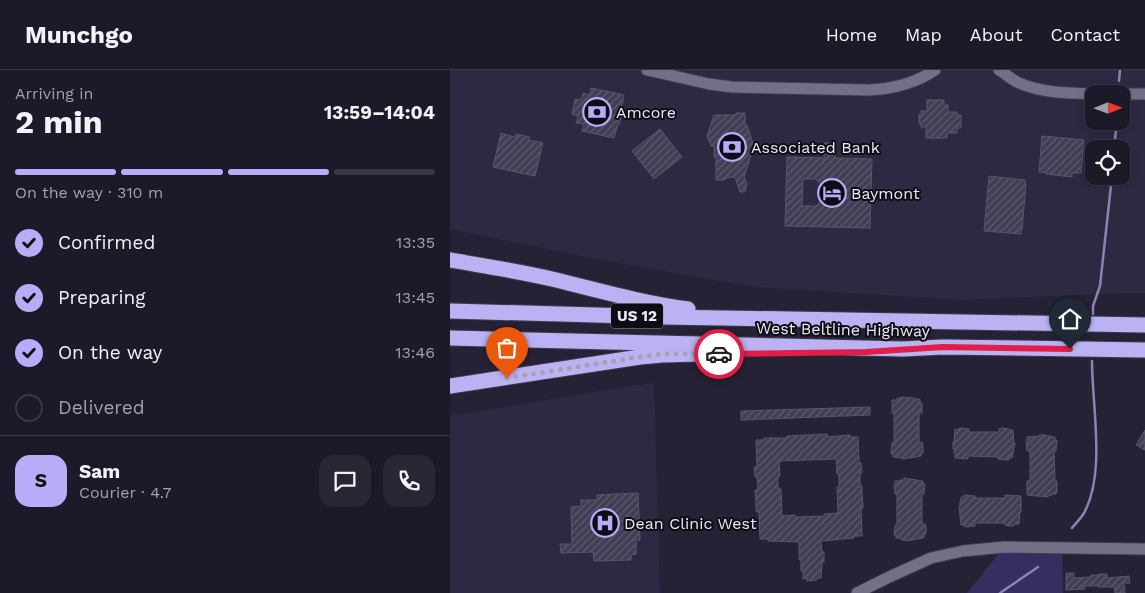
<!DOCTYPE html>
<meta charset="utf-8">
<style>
body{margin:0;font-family:"Work Sans",sans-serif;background:#292734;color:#f1f3f6;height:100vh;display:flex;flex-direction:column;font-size:19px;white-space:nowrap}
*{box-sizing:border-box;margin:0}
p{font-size:16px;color:#a0a1a8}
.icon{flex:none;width:28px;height:28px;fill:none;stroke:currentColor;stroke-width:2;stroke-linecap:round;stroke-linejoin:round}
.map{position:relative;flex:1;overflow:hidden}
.sheet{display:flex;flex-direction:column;background:#1c1a28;width:450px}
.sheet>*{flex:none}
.needle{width:32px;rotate:89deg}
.controls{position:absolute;left:635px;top:15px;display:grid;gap:10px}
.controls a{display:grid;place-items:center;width:45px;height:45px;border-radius:10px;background:#1c1a28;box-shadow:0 2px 8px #0003,0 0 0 1px #3a3845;font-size:25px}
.pin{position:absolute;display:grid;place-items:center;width:42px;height:42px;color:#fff;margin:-51px -21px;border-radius:50% 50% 50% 0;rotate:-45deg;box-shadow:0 0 5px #0007}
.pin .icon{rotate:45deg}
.courier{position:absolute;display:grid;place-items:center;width:50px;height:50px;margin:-25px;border:4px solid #e11d48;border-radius:50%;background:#fff;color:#222;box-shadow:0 1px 6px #0007}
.head em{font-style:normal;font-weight:700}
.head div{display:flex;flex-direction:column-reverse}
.head{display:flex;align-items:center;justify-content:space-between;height:85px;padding:0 15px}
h1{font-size:32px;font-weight:700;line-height:38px}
.bar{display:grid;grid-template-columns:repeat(4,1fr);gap:8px 5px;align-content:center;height:60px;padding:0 15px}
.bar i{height:6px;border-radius:4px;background:#3a3845}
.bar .current{background:#b6acf8}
.bar p{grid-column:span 4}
.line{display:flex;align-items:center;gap:12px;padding:0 15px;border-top:1px solid #3a3845}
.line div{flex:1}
.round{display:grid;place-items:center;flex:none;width:52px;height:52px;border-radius:15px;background:#292734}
ol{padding:0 15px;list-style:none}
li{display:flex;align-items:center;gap:15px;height:55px}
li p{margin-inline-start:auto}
li .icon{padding:5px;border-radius:50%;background:#b6acf8;color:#111;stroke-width:4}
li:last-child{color:#a0a1a8}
li i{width:28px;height:28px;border:2px solid #3a3845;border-radius:50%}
header{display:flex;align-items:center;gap:30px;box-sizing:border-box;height:70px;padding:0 25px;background:#1c1a28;border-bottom:1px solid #3a3845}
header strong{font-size:24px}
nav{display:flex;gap:28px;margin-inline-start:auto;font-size:18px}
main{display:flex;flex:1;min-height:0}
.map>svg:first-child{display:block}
.built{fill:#2d2942;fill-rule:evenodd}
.green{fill:#372e60}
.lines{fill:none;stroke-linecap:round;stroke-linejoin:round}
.stream{stroke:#8b84b1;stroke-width:2.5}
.building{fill:url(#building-hatch);stroke:#58566b;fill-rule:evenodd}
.tertiary-casing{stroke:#3e3c4c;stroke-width:13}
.motorway-casing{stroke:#3e3c4c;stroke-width:17}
.tertiary{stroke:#727087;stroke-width:11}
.motorway{stroke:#bab2f2;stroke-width:15}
.done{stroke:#a5a3b2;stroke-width:5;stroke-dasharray:0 9}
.route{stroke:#e11d48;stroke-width:6}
.labels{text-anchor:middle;stroke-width:4;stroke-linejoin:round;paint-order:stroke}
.shield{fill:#0e0d15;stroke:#a8a7b2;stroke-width:1}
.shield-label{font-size:15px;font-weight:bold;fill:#eae9f6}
.poi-label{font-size:16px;fill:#eae9f6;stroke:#0e0d15;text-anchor:start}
.street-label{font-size:16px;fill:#eae9f6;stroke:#0e0d15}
</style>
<header>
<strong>Munchgo</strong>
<nav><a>Home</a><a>Map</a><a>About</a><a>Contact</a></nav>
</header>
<main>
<section class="sheet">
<div class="head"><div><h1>2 min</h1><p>Arriving in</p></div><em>13:59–14:04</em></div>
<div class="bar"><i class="current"></i><i class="current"></i><i class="current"></i><i></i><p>On the way · 310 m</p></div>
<ol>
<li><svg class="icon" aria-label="check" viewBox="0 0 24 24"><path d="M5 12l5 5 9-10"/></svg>Confirmed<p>13:35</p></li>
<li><svg class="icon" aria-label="check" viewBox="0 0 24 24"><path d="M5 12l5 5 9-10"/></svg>Preparing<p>13:45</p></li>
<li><svg class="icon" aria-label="check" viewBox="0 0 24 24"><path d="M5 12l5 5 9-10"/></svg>On the way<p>13:46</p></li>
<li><i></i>Delivered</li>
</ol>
<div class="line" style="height:90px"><b class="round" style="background:#b6acf8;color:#111">S</b><div><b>Sam</b><p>Courier · 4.7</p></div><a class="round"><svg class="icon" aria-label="chat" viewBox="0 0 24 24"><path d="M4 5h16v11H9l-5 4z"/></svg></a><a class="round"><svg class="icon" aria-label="phone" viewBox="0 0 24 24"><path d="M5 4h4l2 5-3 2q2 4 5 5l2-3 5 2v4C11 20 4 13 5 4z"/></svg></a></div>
</section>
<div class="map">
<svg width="695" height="523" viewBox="0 0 695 523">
<defs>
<pattern id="building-hatch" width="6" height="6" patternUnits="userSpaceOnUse" patternTransform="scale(1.25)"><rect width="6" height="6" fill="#403e53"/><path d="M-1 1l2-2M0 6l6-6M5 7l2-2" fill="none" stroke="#5c5a6c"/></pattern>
</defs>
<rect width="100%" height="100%" fill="#252235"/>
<!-- built -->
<g class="built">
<path d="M0,0H695V223H673L514,230L304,217L151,190L0,159ZM644,24H671V51H644ZM644,79H671V106H644Z"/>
<path d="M204,313L210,523H0V346L180,316Z"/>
</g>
<!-- green -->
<path class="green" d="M554,477L612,478L613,523H517Z"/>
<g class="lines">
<!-- stream -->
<g class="stream">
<path d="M669,11L670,0"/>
<path d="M664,79L667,51"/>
<path d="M643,244V236L650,216L662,106"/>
<path d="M622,458C626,453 631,448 634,443C656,403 642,336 642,291"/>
<path d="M550,523L588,497"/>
</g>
</g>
<!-- building -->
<g class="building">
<path d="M141,18L174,25L171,39H173L169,55L168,54L164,68L132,61L134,54L126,53L128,46L122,44L125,29L131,30L133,23L140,25Z"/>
<path d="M477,30H494V35H498V42H507V45H511V58H507V63H497V68H476V57H471V54H469V44H471V41H477Z"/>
<path d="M286,43H295V55H297L304,76L294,107L297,114L295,122H290L285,107L275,108V110H266V87H264V76H261L257,66L264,45H286Z"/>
<path d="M210,59L232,87L204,109L182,81Z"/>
<path d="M51,63L65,67L66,64L80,67L79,70L93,73L85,106L43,97Z"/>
<path d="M592,66L634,70L631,103H622V107L596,104L597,103L589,102Z"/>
<path d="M374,73H385V88L422,89L420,158L335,156L337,87L374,88ZM353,109H366L370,114V132L366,136H352Z"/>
<path d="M539,106L575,110V114H576L572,160H571V164L534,161Z"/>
<path d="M451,327L465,328V329H470V333H472V343H469V373L472,372L473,376V383H471V386L453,389V388H448V387H443V384H441L442,373H444V343H442V330H447V328H451Z"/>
<path d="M420,337V345L291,350V341Z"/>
<path d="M509,358L519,359V362H549V359L552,358L559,359V360H563L564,373H565L562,388H559V390L548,389V387L518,386V389L505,388V383H504V379H503V372H504L505,359L509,360Z"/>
<path d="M695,360V380L686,375Z"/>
<path d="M377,364L378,367L400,365V367H408L409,393H411L412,403H410V416H412V422L413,438H411L412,466H404V468L371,471L372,482H374V492H372L371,508H367V510L357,511V508L353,509V501H351V490H349V472L318,471V469H310L309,442H306V432L305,420H308L307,407H305L304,397H307L306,370H314V368H337V366ZM386,389L387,404H389V417H387L388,443L374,444V446L346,447L345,445L332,446L331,419H328V407L330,406L329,391Z"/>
<path d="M590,365H596V366H601V367H605V370H607L606,381H604L605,411H607V421L606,424H601L602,425L598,426V427L577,425V411H580V381H577L576,371H577V367L590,366Z"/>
<path d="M454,408L473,411V415L475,414L474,424H472V454H475L476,457V464H474V468L455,471V470H451V468H446V465H444L445,455H447V424H445L444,415L445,411H450V410H454Z"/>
<path d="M188,423L190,470H186V484L181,485V490L144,491L143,482L111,483L110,474H122L121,437L131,436V430H147V425Z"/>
<path d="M514,425L525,426V428H555V425L571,426V442H570L569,454H564V456H558L555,455V453H525V456H522L515,457V455H511L509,436H510V431H511V427H514Z"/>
<path d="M616,503H624V508L641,507V505H649V504H657V508L679,506L680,513H674L675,523H665L664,517H648V516H634L635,519L616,520Z"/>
</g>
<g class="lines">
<defs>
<g id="tertiary">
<path d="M197,0L259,14L282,17L419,20C442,19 466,13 485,0"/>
<path d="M549,0C556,4 562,10 569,13C597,25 628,23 658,24"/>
<path d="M671,24H695"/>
<path d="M407,523L437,508L481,488L513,481L554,477L695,479"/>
</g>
<g id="motorway">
<path d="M0,190C34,196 69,201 102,209C147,220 192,233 238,239"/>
<path d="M0,241L215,247L695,255"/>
<path d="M0,268L453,279L493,277L695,280"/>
<path d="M0,316L190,287L212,285L249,284"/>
</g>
</defs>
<!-- tertiary casing -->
<use href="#tertiary" class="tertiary-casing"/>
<!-- motorway casing -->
<use href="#motorway" class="motorway-casing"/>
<!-- tertiary -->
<use href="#tertiary" class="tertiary"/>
<!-- motorway -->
<use href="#motorway" class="motorway"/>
</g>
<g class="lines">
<!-- done -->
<path class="done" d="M57,308L190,287L212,284H269"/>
<!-- route -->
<path class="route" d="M269,284L416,282L493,277L620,279"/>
</g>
<!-- icons -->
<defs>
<symbol id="bank-ring" viewBox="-11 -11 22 22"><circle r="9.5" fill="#0e0d15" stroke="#b6acf8" stroke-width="1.5"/><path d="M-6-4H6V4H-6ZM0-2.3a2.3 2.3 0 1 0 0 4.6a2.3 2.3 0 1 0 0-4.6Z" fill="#b6acf8"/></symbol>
<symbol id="hotel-ring" viewBox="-11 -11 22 22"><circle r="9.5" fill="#0e0d15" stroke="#b6acf8" stroke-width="1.5"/><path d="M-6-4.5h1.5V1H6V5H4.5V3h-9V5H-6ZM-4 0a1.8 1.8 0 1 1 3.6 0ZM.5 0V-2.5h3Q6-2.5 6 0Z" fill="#b6acf8"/></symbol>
<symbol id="hospital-ring" viewBox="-11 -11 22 22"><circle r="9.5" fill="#0e0d15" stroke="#b6acf8" stroke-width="1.5"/><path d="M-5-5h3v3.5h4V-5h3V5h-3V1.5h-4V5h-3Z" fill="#b6acf8"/></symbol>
</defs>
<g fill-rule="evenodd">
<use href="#bank-ring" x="131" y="26" width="32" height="32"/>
<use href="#bank-ring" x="266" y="61" width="32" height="32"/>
<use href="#hotel-ring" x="366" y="107" width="32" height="32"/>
<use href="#hospital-ring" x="139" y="437" width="32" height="32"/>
</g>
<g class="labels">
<!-- shield labels -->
<rect class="shield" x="161" y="233.5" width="52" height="25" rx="4"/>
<g class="shield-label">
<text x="187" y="251">US 12</text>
</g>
<!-- poi labels -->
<g class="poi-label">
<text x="166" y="48">Amcore</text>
<text x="301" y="83">Associated Bank</text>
<text x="401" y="129">Baymont</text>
<text x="174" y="459">Dean Clinic West</text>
</g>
<!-- street labels -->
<g class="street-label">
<text transform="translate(393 259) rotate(1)" y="6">West Beltline Highway</text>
</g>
</g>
</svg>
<div class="controls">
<a><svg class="needle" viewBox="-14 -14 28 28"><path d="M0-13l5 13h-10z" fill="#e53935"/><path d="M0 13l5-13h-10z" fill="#a0a1a8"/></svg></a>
<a><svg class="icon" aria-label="locate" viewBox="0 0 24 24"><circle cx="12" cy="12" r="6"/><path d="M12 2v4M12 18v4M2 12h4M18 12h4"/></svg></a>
</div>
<div class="pin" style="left:57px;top:308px;background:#ea580c"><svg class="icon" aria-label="bag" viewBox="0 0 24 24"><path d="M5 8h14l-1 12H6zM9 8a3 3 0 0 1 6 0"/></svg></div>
<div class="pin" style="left:620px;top:279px;background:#1f2937"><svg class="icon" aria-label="home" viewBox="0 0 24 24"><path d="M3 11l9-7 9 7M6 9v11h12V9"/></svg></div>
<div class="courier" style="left:269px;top:284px"><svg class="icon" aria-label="car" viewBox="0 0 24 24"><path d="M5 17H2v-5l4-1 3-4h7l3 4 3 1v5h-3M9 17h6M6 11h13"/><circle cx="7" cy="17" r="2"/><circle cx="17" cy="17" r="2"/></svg></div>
</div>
</main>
